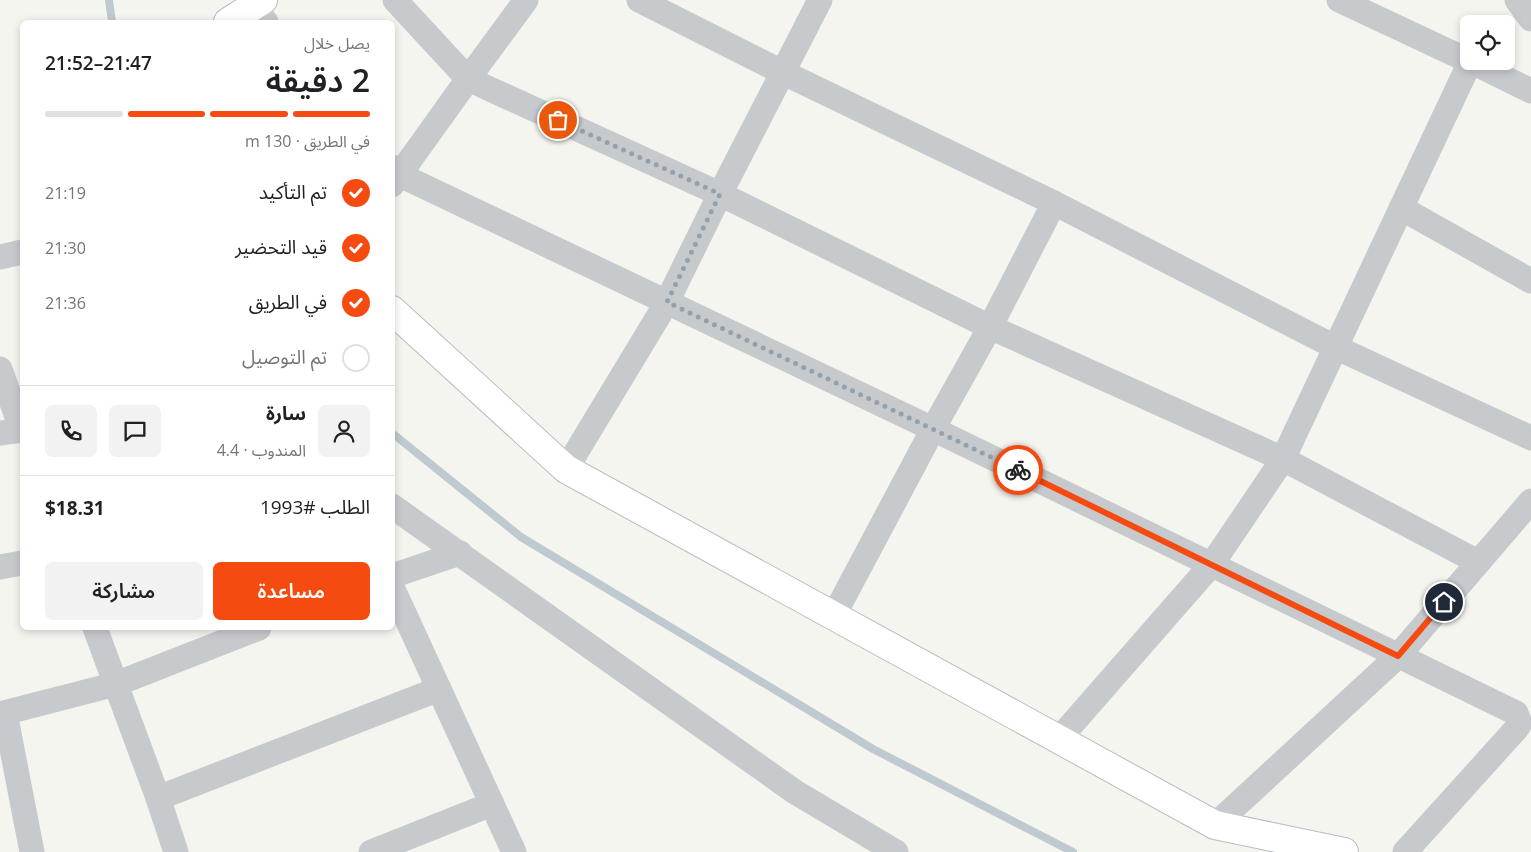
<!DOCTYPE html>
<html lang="ar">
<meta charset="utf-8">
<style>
body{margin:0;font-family:"Open Sans","Noto Sans Arabic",sans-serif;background:#f2f2f2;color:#202124;direction:rtl;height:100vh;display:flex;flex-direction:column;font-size:19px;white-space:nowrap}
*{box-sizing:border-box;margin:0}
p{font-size:16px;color:#757577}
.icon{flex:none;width:28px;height:28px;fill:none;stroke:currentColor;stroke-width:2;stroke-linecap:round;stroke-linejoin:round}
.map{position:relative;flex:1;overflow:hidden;direction:ltr}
.panel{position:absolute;left:20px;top:20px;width:375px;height:610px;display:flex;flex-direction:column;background:#fff;border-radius:8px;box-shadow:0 2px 8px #0003;direction:rtl}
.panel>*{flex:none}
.buttons{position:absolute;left:1460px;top:15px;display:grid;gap:10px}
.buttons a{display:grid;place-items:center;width:55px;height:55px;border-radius:8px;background:#fff;box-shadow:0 2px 8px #0003;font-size:25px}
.pin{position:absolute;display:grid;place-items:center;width:42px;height:42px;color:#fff;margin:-21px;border:2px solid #fff;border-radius:50%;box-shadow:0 1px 5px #0007}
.courier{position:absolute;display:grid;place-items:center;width:50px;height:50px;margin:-25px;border:4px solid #f54b11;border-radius:50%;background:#fff;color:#222;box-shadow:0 1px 6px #0007}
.overview em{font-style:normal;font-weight:600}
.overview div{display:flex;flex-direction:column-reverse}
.overview{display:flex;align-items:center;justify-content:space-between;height:85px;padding:0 25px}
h1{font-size:32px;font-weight:600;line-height:38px}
.bar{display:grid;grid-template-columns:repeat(4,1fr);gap:8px 5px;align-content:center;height:60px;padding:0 25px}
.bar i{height:6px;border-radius:4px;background:#e0e0e0}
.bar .active{background:#f54b11}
.bar p{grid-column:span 4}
.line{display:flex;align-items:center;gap:12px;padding:0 25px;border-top:1px solid #e0e0e0}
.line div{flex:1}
.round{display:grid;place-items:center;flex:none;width:52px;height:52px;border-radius:8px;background:#f2f2f2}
ol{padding:0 25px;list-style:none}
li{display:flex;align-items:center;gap:15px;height:55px}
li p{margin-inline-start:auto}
li .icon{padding:5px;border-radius:50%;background:#f54b11;color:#fff;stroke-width:4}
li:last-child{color:#757577}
li i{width:28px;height:28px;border:2px solid #e0e0e0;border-radius:50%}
.cta{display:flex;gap:10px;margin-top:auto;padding:10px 25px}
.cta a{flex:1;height:58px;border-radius:8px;background:#f54b11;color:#fff;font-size:20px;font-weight:600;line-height:58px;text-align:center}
.cta a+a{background:#f2f2f2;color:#202124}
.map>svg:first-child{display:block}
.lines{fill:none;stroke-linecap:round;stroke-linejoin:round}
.stream{stroke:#bfcad0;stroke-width:8}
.secondary-casing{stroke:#b8bdc2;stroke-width:30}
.street{stroke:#c7cacd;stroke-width:25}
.secondary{stroke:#fff;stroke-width:28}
.done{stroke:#95a1aa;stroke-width:5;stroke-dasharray:0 9}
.route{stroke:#f54b11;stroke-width:6}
</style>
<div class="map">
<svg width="1531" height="852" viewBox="0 0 1531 852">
<rect width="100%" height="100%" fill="#f5f5f0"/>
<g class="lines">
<!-- stream -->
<g class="stream">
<path d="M109,0L112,22"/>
<path d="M392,433L521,537L873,749L1073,852"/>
</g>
<defs>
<g id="secondary">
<path d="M228,22L263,0"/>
<path d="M392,310L566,469L1215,825L1344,852"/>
</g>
</defs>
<!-- secondary casing -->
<use href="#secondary" class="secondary-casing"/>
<!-- street -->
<g class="street">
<path d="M395,0L468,79L720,194L990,327L1283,459L1478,562"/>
<path d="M639,0L782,72L1054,203L1335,347L1531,438"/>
<path d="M1339,0L1469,61"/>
<path d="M1517,0L1531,19"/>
<path d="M252,6L266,22"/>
<path d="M1470,61L1531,91"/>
<path d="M392,167L400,175L933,429L1516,713L1520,723L1517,728L1405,852"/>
<path d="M392,185L468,79L526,0"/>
<path d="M1401,208L1531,281"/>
<path d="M0,257L22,252"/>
<path d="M0,369L22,431"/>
<path d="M0,433L22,430"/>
<path d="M566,469L667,302L720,194L820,0"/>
<path d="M392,506L795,792L896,852"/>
<path d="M0,567L22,563"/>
<path d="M392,576L460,553"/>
<path d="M392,587L514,852"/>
<path d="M833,617L933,429L990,327L1054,203"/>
<path d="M95,628L158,798L176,852"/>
<path d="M5,713L32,852"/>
<path d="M0,714L116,684L259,628"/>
<path d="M1058,740L1212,564L1283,459L1470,62"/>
<path d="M158,798L439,689"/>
<path d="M1215,825L1398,656L1531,501"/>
<path d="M371,852L492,804"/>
</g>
<!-- secondary -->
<use href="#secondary" class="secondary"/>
</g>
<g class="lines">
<!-- done -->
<path class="done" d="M558,120L720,194L667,302L1018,470"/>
<!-- route -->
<path class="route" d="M1018,470L1398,656L1444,602"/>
</g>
</svg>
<div class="buttons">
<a><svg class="icon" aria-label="locate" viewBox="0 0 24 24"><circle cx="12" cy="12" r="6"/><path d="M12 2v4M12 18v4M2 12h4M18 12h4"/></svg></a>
</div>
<div class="pin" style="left:558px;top:120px;background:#ea580c"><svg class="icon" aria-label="bag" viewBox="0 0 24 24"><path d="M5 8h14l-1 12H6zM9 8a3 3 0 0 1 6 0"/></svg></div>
<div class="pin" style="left:1444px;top:602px;background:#1f2937"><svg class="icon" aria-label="home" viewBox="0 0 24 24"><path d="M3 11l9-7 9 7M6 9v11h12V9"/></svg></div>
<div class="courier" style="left:1018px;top:470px"><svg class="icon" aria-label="bike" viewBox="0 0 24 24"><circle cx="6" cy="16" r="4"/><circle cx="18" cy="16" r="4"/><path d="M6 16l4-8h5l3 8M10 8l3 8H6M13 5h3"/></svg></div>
<section class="panel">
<div class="overview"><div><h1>2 دقيقة</h1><p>يصل خلال</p></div><em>21:47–21:52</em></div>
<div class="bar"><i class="active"></i><i class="active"></i><i class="active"></i><i></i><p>في الطريق · 130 m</p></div>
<ol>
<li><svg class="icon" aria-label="check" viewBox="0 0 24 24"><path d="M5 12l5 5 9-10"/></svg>تم التأكيد<p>21:19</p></li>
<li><svg class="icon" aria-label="check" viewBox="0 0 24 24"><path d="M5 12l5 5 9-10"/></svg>قيد التحضير<p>21:30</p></li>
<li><svg class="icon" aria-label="check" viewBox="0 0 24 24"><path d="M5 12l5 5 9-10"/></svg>في الطريق<p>21:36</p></li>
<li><i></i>تم التوصيل</li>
</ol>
<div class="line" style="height:90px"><a class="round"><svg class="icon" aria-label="person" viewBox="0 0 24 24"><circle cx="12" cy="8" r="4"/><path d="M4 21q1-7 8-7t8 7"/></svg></a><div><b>سارة</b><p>المندوب · 4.4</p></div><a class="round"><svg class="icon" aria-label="chat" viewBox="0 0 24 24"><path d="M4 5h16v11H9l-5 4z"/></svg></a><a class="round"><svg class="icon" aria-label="phone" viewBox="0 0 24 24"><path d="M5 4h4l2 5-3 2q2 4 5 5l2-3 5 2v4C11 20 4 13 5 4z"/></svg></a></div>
<div class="line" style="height:65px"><div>الطلب #1993</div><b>$18.31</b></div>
<div class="cta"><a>مساعدة</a><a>مشاركة</a></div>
</section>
</div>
